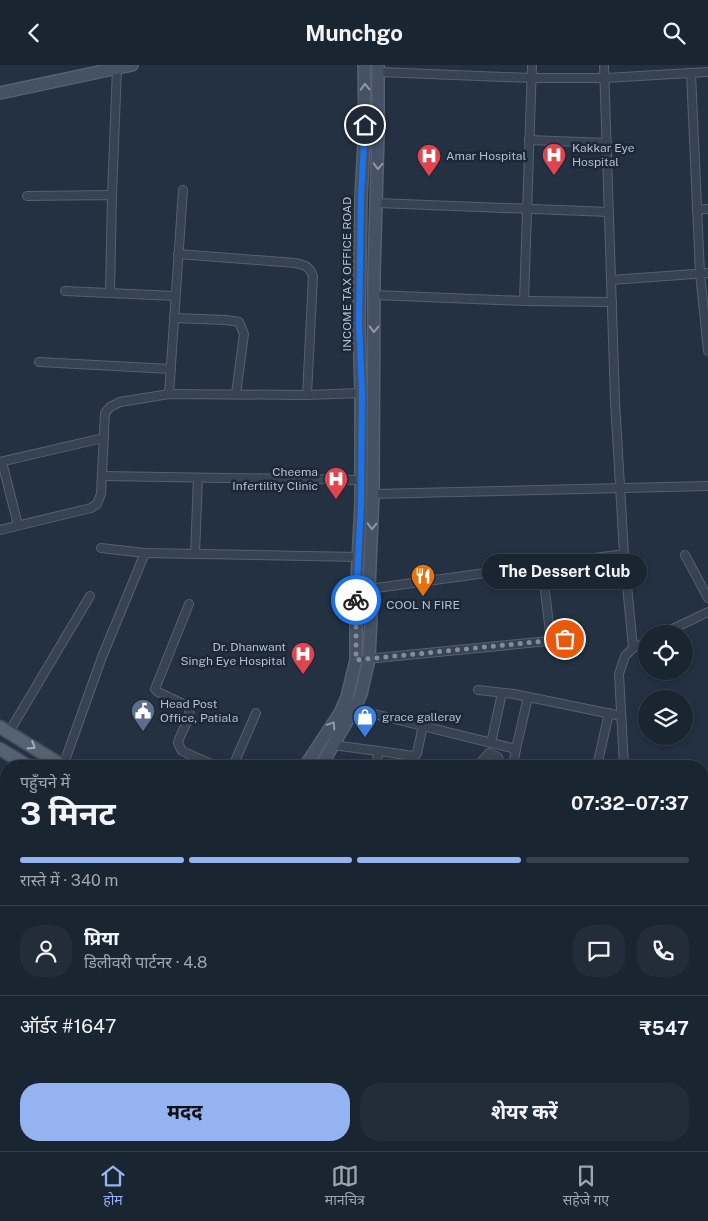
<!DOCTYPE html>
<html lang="hi">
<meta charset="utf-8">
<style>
body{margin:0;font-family:"Public Sans","Noto Sans Devanagari",sans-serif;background:#232d3a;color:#f1f3f6;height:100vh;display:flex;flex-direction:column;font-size:19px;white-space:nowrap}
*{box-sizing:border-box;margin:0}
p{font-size:16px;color:#9fa5ac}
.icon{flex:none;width:28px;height:28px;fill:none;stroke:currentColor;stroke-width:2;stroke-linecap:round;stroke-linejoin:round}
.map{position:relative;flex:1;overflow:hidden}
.details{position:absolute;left:0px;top:695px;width:709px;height:391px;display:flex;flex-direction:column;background:#1a2532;border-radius:20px 20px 0 0;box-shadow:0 2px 8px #0003,0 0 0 1px #38424d}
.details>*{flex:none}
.tools{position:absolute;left:638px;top:560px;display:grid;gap:10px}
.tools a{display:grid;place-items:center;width:55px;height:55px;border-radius:50%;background:#1a2532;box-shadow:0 2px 8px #0003,0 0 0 1px #38424d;font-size:25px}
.pin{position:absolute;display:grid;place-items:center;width:42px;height:42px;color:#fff;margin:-21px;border:2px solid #fff;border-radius:50%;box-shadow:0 1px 5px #0007}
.courier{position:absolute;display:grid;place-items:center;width:50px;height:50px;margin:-25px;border:4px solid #1a73e8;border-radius:50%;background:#fff;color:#222;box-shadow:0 1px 6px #0007}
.bubble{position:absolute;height:35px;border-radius:18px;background:#1a2532;box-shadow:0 2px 8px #0003,0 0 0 1px #38424d;font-size:16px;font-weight:700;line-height:35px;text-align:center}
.head em{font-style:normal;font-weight:700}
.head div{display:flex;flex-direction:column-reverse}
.head{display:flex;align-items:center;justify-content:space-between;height:85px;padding:0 20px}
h1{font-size:32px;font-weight:700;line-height:38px}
.bar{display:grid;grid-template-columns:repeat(4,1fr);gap:8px 5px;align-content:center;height:60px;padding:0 20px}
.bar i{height:6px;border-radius:4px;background:#38424d}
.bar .current{background:#95b2f1}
.bar p{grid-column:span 4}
.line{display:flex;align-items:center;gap:12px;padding:0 20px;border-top:1px solid #38424d}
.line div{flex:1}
.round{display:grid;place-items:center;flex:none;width:52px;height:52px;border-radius:20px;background:#232d3a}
.cta{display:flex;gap:10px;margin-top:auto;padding:10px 20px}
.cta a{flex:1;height:58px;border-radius:20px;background:#95b2f1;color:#111;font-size:20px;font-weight:700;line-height:58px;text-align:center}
.cta a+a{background:#232d3a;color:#f1f3f6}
header{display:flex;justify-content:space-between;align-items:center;height:65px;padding:0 20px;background:#1a2532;font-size:22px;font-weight:700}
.menu{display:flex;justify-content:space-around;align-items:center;height:70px;border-top:1px solid #38424d;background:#1a2532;font-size:14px;color:#9fa5ac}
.menu a{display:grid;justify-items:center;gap:2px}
.menu .current{color:#95b2f1}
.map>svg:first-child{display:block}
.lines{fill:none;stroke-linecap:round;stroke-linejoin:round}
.street-casing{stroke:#55616f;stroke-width:10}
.secondary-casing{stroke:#55616f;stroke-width:14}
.primary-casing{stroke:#414c5b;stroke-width:15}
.street{stroke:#374352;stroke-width:8}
.secondary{stroke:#455165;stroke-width:11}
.primary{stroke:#556272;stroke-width:12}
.oneway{stroke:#8d98a8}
.oneway2{stroke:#a1acba}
.done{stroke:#818d9c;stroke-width:5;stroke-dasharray:0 9}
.route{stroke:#1a73e8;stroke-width:6}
.labels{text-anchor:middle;stroke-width:5;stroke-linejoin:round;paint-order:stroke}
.poi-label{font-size:12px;fill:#b4becc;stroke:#1c2837;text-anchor:start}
.street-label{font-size:12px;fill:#b4becc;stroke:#1c2837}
</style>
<header><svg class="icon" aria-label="back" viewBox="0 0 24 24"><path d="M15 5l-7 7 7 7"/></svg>Munchgo<svg class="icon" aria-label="search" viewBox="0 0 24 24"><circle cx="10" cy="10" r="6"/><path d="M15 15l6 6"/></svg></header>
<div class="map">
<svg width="708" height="1086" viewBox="0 0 708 1086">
<rect width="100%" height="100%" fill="#233143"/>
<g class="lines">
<defs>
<g id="street">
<path d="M604,0L615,336L624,489L633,583L625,591L619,609L624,701"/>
<path d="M379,7L531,13H605L708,7"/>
<path d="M691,8L700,208L708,286"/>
<path d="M529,75L607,78"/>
<path d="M112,130L117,3"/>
<path d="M27,131L112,130L110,228"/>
<path d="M377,138L609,147"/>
<path d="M697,145L708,144"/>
<path d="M178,189L295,198C305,200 309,201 313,211L307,330"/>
<path d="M611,215L708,208"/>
<path d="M65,226L175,231"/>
<path d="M375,230L524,236L532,0"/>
<path d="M524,236L612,237"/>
<path d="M174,253L226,255L239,257L244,269L236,329"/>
<path d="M39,297L171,304"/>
<path d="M169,329L183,125"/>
<path d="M0,397L103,373"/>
<path d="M2,397L18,460"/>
<path d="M102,411L361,415"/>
<path d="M373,429L708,421"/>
<path d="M0,465L91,443L97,439L101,429L105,348L110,342L120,337L169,329L307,330L361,328"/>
<path d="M101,483L145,488L358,492"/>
<path d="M195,489L198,413"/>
<path d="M685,490L708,533"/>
<path d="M542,501L551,576"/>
<path d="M369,524L624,489"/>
<path d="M189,539L155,624L158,627L188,641C194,651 180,667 178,678L182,686L200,694"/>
<path d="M662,569L708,547"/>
<path d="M633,583L646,577"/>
<path d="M366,594L580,573"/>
<path d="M478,625L514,629L621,651"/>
<path d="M354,644L516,684L528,632"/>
<path d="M9,667L90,531"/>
<path d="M491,678L502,628"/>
<path d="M333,680L378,686"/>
<path d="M63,701L102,592L145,488"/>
<path d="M196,701L200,694L217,701"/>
<path d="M233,701L256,648"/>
<path d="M377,701L378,686L414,691L417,689L423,660"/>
<path d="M481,701L482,696L489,688L498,692L500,701"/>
<path d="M513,701L516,684"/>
<path d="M597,701L609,648"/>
<path d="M702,722L708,723"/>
<path d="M702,989L708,990"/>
<path d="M327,1080L329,1086"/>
<path d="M364,1080L366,1086"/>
<path d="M488,1080L489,1086"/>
<path d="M585,1080L586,1086"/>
</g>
<g id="secondary">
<path d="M0,28L132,0"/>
<path d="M305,701L340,648L347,632L356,595V535L361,438V328L359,259L361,132L365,60L364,0"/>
<path d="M321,701L354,644L361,629L369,594L371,551L369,524L373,429L374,210L378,69V0"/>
<path d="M702,822L708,823"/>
<path d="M702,836L708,837"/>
<path d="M185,1086L189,1080"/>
</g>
<g id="primary">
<path d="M0,662L63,701"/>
<path d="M0,684L28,701"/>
<path d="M338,1080L341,1086"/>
<path d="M353,1080L355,1086"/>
</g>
</defs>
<!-- street casing -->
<use href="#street" class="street-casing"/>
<!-- secondary casing -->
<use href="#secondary" class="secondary-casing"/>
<!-- primary casing -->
<use href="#primary" class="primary-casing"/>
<!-- street -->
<use href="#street" class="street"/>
<!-- secondary -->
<use href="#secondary" class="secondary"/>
<!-- primary -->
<use href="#primary" class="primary"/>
</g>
<!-- one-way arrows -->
<defs><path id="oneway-chevron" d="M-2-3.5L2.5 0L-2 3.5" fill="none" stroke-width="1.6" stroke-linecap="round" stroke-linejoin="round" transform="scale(1.25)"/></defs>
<g class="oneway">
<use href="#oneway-chevron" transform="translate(365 22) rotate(-91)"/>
<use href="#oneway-chevron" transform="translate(378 101) rotate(91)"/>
<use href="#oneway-chevron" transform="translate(374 264) rotate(91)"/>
<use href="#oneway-chevron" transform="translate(372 461) rotate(92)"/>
<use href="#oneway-chevron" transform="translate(332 660) rotate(-58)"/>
</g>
<use class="oneway2" href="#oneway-chevron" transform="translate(32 681) rotate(32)"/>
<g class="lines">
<!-- done -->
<path class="done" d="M356,535V595L565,574"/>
<!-- route -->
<path class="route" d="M356,535L361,438L362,328L359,259L361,132L365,60"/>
</g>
<!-- icons -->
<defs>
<symbol id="hospital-pin" viewBox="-11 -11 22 30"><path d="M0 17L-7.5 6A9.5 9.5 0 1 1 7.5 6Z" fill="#e0444e" stroke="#1c2837"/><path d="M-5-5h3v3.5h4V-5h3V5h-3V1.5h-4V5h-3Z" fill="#fff"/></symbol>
<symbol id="restaurant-pin" viewBox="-11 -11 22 30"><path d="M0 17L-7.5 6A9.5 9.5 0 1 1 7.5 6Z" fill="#e8710a" stroke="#1c2837"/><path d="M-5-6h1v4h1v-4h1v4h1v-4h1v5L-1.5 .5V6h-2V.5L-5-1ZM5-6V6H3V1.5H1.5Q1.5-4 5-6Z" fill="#fff"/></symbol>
<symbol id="civic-pin" viewBox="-11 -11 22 30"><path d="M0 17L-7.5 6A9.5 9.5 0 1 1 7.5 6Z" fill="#5c6f8a" stroke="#1c2837"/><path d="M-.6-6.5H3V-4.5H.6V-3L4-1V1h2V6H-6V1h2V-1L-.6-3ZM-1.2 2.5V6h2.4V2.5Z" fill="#fff"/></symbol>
<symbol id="shop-pin" viewBox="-11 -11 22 30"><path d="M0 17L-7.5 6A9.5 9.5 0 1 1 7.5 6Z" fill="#3f7fe0" stroke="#1c2837"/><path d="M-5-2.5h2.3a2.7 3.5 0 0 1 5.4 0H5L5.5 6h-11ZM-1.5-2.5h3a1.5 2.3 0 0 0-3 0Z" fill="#fff"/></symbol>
</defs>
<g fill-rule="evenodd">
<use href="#hospital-pin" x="540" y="76" width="28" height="38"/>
<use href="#hospital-pin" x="415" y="77" width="28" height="38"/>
<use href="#hospital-pin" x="322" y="400" width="28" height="38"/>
<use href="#restaurant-pin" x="409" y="497" width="28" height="38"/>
<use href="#hospital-pin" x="289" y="575" width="28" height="38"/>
<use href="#civic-pin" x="129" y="632" width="28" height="38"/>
<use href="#shop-pin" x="351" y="638" width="28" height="38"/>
</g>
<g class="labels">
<!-- poi labels -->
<g class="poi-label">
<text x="572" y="87">Kakkar Eye<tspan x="572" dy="14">Hospital</tspan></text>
<text x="446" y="95">Amar Hospital</text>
<text x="318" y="411" text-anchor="end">Cheema<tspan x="318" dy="14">Infertility Clinic</tspan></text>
<text x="423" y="544" text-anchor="middle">COOL N FIRE</text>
<text x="286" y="586" text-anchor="end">Dr. Dhanwant<tspan x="286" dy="14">Singh Eye Hospital</tspan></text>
<text x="160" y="643">Head Post<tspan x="160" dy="14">Office, Patiala</tspan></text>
<text x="382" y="656">grace galleray</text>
</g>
<!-- street labels -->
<g class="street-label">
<text transform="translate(347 209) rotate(-90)" y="4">INCOME TAX OFFICE ROAD</text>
</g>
</g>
</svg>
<div class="tools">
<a><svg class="icon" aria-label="locate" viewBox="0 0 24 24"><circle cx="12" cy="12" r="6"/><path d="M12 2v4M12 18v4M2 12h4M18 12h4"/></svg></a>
<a><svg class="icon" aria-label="layers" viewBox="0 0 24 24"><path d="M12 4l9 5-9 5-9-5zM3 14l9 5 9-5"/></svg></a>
</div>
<div class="pin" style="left:565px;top:574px;background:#ea580c"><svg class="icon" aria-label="bag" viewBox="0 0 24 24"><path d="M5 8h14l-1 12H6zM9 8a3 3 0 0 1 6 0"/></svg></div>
<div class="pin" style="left:365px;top:60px;background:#1f2937"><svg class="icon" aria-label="home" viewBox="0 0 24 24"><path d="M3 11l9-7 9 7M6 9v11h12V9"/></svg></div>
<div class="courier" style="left:356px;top:535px"><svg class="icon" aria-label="bike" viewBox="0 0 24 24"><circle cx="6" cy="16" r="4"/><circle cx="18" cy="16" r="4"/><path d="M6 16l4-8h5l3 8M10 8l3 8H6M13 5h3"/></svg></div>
<div class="bubble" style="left:482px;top:489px;width:165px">The Dessert Club</div>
<section class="details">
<div class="head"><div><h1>3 मिनट</h1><p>पहुँचने में</p></div><em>07:32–07:37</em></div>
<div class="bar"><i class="current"></i><i class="current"></i><i class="current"></i><i></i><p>रास्ते में · 340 m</p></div>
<div class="line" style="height:90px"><a class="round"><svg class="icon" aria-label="person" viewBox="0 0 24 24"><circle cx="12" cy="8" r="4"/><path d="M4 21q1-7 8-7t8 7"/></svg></a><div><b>प्रिया</b><p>डिलीवरी पार्टनर · 4.8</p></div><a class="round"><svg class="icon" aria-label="chat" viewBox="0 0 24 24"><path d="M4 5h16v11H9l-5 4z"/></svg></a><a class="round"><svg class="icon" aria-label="phone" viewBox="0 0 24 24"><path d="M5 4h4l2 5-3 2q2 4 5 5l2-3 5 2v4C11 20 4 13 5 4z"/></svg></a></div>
<div class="line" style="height:65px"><div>ऑर्डर #1647</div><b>₹547</b></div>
<div class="cta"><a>मदद</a><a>शेयर करें</a></div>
</section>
</div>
<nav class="menu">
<a class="current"><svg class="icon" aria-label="home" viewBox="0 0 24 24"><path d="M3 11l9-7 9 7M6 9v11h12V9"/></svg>होम</a>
<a><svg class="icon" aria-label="map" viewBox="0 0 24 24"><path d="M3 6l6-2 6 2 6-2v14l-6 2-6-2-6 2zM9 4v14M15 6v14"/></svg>मानचित्र</a>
<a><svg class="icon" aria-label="saved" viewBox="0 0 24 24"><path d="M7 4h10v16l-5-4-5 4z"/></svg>सहेजे गए</a>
</nav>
